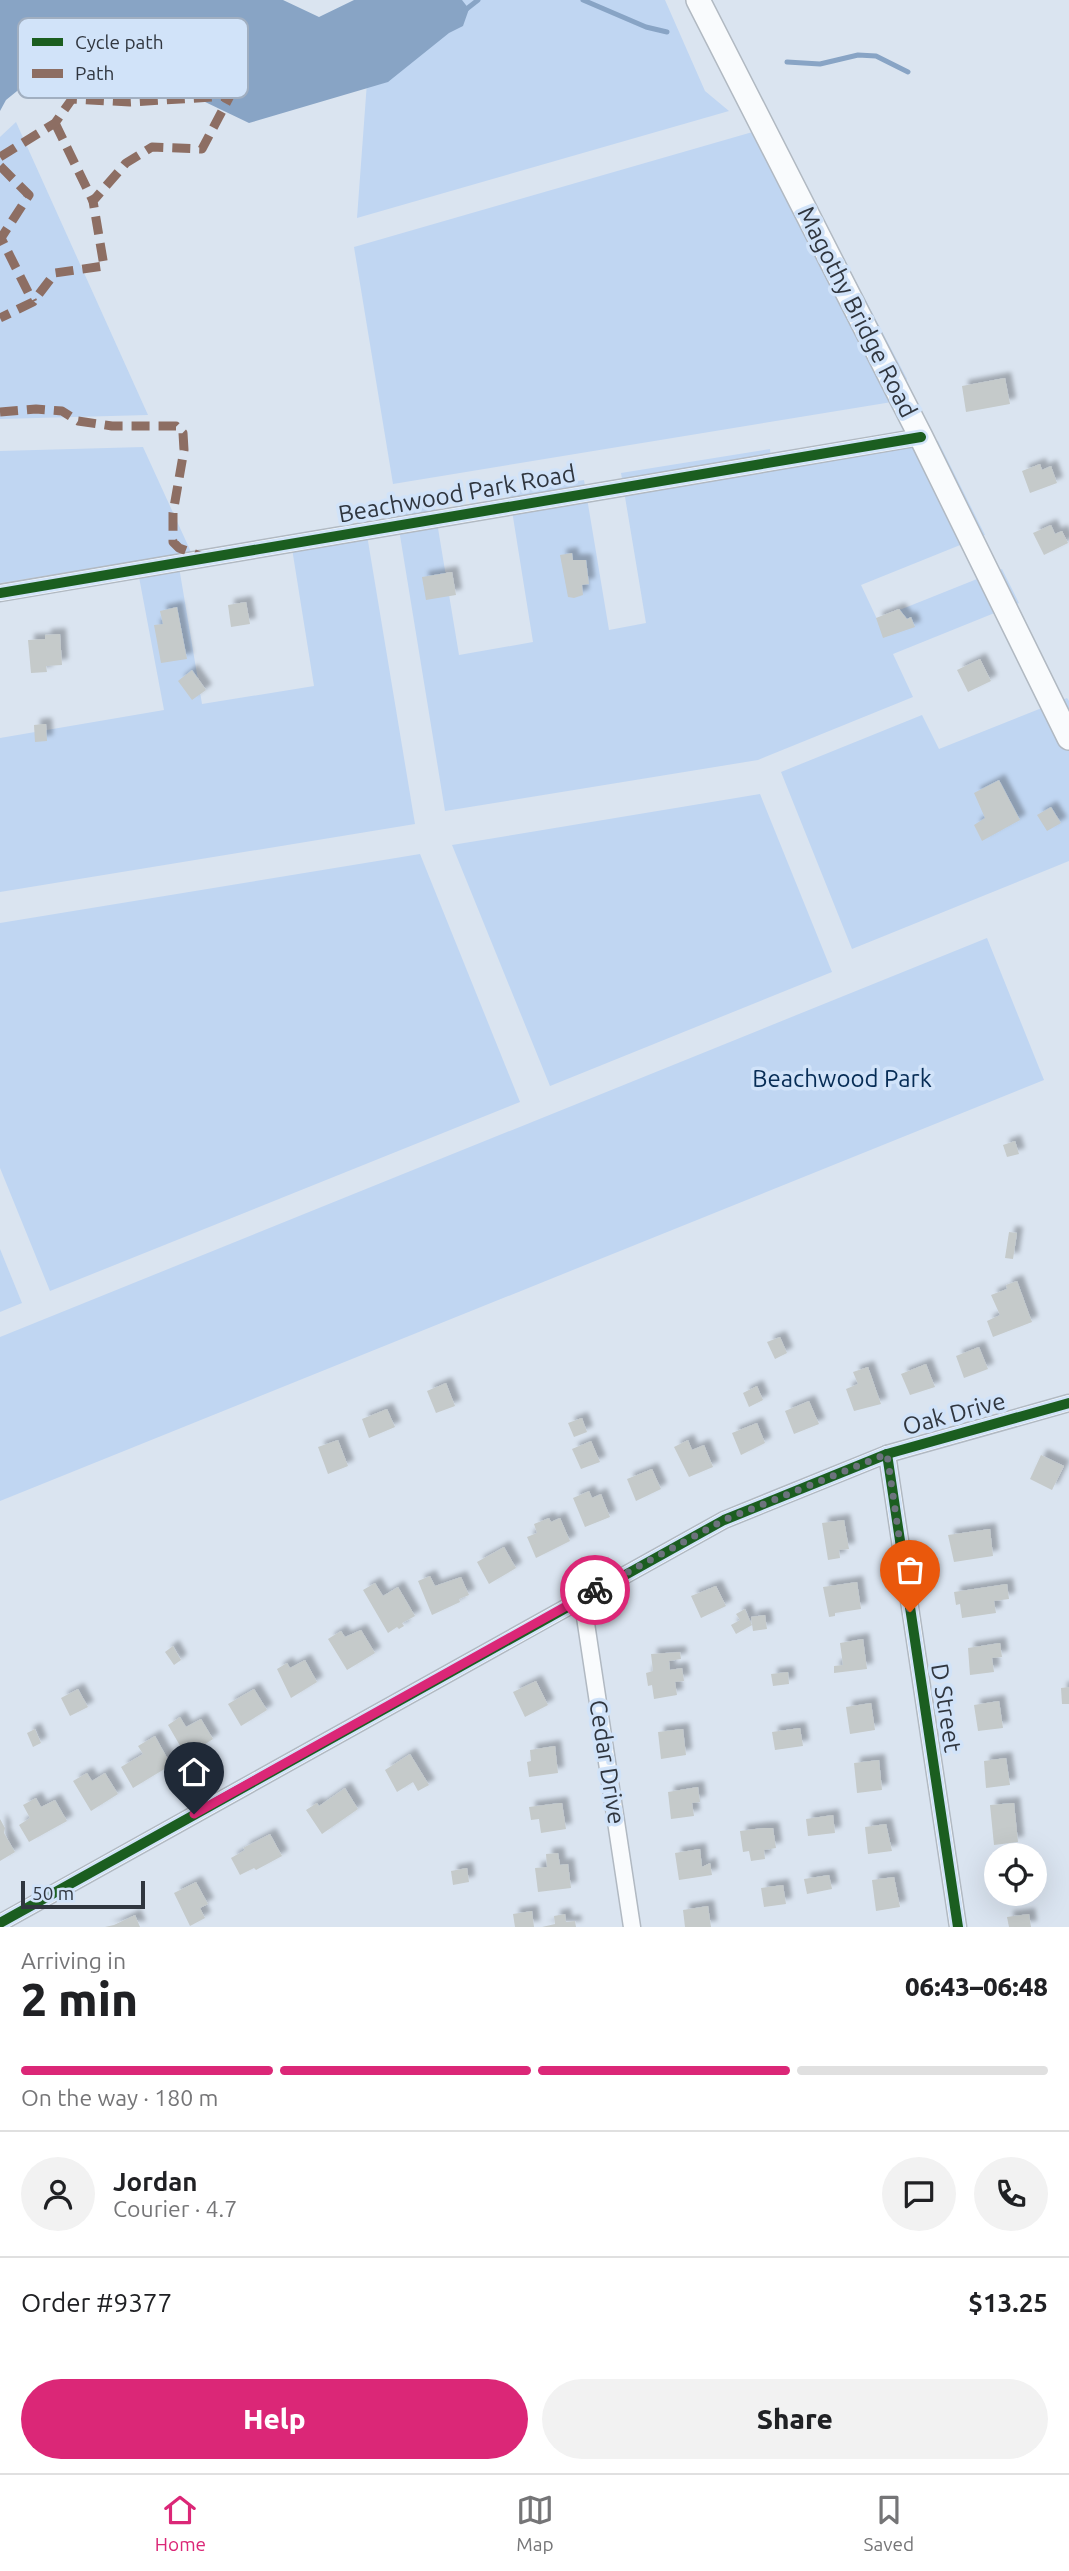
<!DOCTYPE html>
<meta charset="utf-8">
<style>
body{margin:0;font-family:Ubuntu,sans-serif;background:#f2f2f2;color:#202124;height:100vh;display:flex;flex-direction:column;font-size:26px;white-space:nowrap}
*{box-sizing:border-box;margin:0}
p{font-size:23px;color:#757577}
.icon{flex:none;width:38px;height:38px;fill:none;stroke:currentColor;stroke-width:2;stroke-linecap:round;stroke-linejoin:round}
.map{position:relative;height:1927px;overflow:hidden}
.drawer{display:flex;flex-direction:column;background:#fff;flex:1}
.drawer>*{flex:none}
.fabs{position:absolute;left:984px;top:1843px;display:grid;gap:14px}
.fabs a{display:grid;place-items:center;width:63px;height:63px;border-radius:50%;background:#fff;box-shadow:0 7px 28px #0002;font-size:35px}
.scale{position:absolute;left:21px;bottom:18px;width:124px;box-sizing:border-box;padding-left:7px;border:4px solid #30363f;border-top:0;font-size:19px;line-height:24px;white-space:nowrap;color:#30363f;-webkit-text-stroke:5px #d1e3f9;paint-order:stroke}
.pin{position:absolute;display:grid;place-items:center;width:60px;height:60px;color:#fff;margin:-72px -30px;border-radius:50% 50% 50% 0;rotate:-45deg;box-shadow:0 0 7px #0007}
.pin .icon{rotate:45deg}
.courier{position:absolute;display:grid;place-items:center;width:70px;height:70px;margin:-35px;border:5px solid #db2777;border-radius:50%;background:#fff;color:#222;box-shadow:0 2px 9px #0007}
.headline em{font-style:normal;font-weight:800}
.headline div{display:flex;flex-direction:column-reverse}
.headline{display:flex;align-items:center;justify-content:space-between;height:119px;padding:0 21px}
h1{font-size:46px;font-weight:800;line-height:52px}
.bar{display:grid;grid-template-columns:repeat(4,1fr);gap:10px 7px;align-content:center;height:84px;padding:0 21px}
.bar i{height:9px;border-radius:5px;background:#e0e0e0}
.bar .current{background:#db2777}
.bar p{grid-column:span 4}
.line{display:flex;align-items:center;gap:18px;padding:0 21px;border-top:2px solid #e0e0e0}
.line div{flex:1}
.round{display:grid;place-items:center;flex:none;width:74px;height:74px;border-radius:37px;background:#f2f2f2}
.button{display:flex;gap:14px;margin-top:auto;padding:14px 21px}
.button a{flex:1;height:80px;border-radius:42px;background:#db2777;color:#fff;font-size:28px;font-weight:800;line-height:80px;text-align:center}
.button a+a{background:#f2f2f2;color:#202124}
.tabs{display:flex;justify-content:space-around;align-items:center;height:98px;border-top:2px solid #e0e0e0;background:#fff;font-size:19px;color:#757577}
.tabs a{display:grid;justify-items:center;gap:4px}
.tabs .current{color:#db2777}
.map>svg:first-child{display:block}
.green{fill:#c0d6f2}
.water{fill:#88a4c5}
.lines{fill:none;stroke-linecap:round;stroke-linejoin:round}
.stream{stroke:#88a4c5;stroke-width:5}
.building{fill:#c5caca;filter:url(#shadow)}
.minor-casing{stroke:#b1b9c2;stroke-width:19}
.secondary-casing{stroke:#b1b9c2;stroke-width:26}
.minor{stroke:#f9fbfd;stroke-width:16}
.secondary{stroke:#f9fbfd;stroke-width:23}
.quiet{stroke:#8d6e63;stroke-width:9;stroke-dasharray:18 9;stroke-linecap:butt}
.cycleway-casing{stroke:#d1e3f9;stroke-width:15}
.cycleway{stroke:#1b5e20;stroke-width:10}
.done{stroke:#6c737d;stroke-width:7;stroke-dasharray:0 12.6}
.route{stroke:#db2777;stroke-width:9}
.labels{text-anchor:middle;stroke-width:7;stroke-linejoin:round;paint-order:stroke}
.street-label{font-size:24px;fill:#30363f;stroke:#d1e3f9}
.park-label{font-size:24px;fill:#062c55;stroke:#d1e3f9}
.key{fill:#d1e3f9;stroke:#a1afc1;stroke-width:2}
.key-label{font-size:19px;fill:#30363f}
</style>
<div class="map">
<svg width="1069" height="1927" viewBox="0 0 1069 1927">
<defs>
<filter id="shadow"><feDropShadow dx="6" dy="-6" stdDeviation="2" flood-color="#0004"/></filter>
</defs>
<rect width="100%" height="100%" fill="#dae4f0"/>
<!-- green -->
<g class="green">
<path d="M450,0H665L705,91L729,111L357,218L369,55Z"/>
<path d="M16,122L148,415L0,419V137Z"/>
<path d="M756,131L791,158L907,379L898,401L393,484L354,247Z"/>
<path d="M917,433L938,441L985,535L861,585L877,619L1002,569L1019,603L893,654L913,697L758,760L445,811L396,511L434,504L459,655L533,642L509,492L584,480L609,630L646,623L621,473L770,449L771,458Z"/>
<path d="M143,447L191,552L177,555L202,704L314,686L290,536L365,523L415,824L0,892V738L164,710L136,561L0,583V451Z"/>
<path d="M1067,698L1069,701V861L852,949L781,772L922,715L939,749Z"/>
<path d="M760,794L832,972L550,1086L452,845Z"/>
<path d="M420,854L520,1102L50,1291L0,1168V923Z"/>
<path d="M987,938L1044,1080L0,1501V1337Z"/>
<path d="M0,1249L22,1303L0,1312Z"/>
</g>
<!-- water -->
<path class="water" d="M0,0H283L319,17L354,0H462L469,9L463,26L449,33L388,82L249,123L155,78L54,61L6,100L0,111Z"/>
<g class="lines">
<!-- stream -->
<g class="stream">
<path d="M583,0L646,27L667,32"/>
<path d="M464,11L478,0"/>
<path d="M787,62L820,64L858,55L876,56L908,72"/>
</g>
</g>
<!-- building -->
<g class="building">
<path d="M1005,378L1010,404L966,412L962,386Z"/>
<path d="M1040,464L1042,470L1051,466L1057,483L1030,493L1022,471Z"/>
<path d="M1051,525L1055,534L1062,531L1068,543L1044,555L1033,533Z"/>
<path d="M572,553L573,560H586L589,584L582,585L583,595L574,598L568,597L560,555Z"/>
<path d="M452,572L456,595L426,600L422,577Z"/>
<path d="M246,602L250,624L231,627L228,605Z"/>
<path d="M177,607L187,659L161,663L154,625L163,624L160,611Z"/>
<path d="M899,609L907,619L911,617L915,627L883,638L876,618Z"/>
<path d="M60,634L62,665L46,666L47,672L31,673L28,640L45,639V635Z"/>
<path d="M980,659L991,681L968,692L957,670Z"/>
<path d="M192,670L206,690L192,700L178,681Z"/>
<path d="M42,724H46L47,741L35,742L34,725Z"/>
<path d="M999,780L1020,820L982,841L974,825L985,818L974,793Z"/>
<path d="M1051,807L1061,823L1047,831L1037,815Z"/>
<path d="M1015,1141L1019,1154L1007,1157L1003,1145Z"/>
<path d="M1009,1232L1017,1233L1013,1259L1005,1258Z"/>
<path d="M1017,1281L1032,1322L993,1337L987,1321L1000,1315L991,1295L1007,1289L1006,1285Z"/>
<path d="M780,1337L787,1353L775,1359L767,1342Z"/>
<path d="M979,1347L988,1369L964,1378L956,1356Z"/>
<path d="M926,1364L935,1387L910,1395L901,1374Z"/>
<path d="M868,1367L881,1404L854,1411L846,1389L858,1384L853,1372Z"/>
<path d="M446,1383L455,1406L436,1413L427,1391Z"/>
<path d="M757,1386L763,1400L749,1407L743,1393Z"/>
<path d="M809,1401L819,1424L794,1434L785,1411Z"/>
<path d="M387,1409L395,1427L369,1438L362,1419Z"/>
<path d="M582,1418L587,1432L574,1437L568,1423Z"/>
<path d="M757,1423L765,1443L741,1455L732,1433Z"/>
<path d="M338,1440L348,1466L328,1474L318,1447Z"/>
<path d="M688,1440L692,1450L704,1445L713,1467L689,1477L674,1447Z"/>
<path d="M591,1441L600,1462L581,1469L572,1449Z"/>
<path d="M1041,1455L1064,1466L1052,1490L1030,1479Z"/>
<path d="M652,1469L661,1489L636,1501L627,1479Z"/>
<path d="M589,1491L592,1498L601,1494L610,1517L585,1527L573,1498Z"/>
<path d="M549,1518L551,1522L560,1518L570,1541L536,1558L527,1537L537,1533L534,1524Z"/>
<path d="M844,1520L849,1549L839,1550L840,1558L828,1560L822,1523Z"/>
<path d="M990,1529L993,1556L954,1562L948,1535Z"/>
<path d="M504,1547L516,1568L489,1584L477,1562Z"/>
<path d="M430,1576L435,1586L461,1577L469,1595L459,1599L460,1602L432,1615L418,1581Z"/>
<path d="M857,1582L861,1609L835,1613V1616L829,1617L823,1587Z"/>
<path d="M375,1583L383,1596L398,1587L415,1616L402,1623L404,1626L399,1629L397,1627L388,1633L363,1590Z"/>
<path d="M1007,1584L1009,1599L994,1601L996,1613L962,1618L960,1604L956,1605L954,1592Z"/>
<path d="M716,1586L726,1606L701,1618L691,1596Z"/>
<path d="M745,1609L752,1625L736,1634L731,1625L740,1620L736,1614Z"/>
<path d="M765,1615L767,1629L753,1631L751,1617Z"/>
<path d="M361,1630L375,1653L347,1670L328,1639L341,1631L345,1637Z"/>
<path d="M863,1639L867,1669L834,1673V1666L843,1665L840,1643Z"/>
<path d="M1000,1643L1002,1657L992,1658L994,1672L970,1675L968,1648Z"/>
<path d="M173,1646L181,1660L174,1665L165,1652Z"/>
<path d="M680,1652L681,1659L669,1661L670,1670L682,1668L684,1681L675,1682L677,1695L654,1699L652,1685L648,1686L646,1673L653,1671L651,1654Z"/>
<path d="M305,1660L317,1682L291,1698L277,1669L287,1663L290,1668Z"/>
<path d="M788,1672L789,1684L773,1686L771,1674Z"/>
<path d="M536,1681L548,1705L525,1717L513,1692Z"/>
<path d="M1069,1687V1704H1062L1061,1688Z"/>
<path d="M78,1689L88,1707L70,1716L61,1698Z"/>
<path d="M254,1689L267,1710L241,1726L228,1704Z"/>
<path d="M999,1701L1003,1728L978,1731L974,1705Z"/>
<path d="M871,1703L875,1730L850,1734L846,1707Z"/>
<path d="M180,1717L186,1727L201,1719L213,1739L186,1756L168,1725Z"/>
<path d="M800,1728L803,1746L775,1750L772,1732Z"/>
<path d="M35,1729L41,1743L33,1747L27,1733Z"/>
<path d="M683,1729L686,1755L661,1759L658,1732Z"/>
<path d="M155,1736L171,1765L133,1788L121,1767L143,1754L138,1746Z"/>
<path d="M555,1746L558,1773L529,1777L527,1762L531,1761L530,1750Z"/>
<path d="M410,1754L429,1785L418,1791L413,1782L397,1792L385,1770Z"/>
<path d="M1006,1758L1010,1785L986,1788L984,1761Z"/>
<path d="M879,1760L882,1790L857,1793L854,1763Z"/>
<path d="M87,1773L92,1781L105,1773L118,1794L91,1811L73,1781Z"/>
<path d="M698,1787L700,1802L692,1803L694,1816L671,1819L668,1792Z"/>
<path d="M345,1788L358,1809L322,1834L306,1810L317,1803L319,1806Z"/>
<path d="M36,1798L41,1807L55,1800L67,1821L29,1842L19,1825L30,1818L23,1805Z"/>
<path d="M560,1803H562L566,1829L541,1833L539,1819L531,1820L529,1807Z"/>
<path d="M1014,1803L1018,1842L994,1845L990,1805Z"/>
<path d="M833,1815L835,1833L808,1836L806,1819Z"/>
<path d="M0,1819L5,1828L4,1833L15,1852L0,1861Z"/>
<path d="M886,1824L892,1851L868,1854L865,1827Z"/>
<path d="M763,1828H773L776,1848L764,1850L765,1859L751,1861L749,1851L743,1852L740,1831Z"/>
<path d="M270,1834L282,1856L256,1870L254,1868L240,1875L231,1858L245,1850L243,1848Z"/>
<path d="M700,1849L702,1867L710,1863L712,1875L679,1880L675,1853Z"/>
<path d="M558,1853L560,1865L568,1864L571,1888L538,1892L535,1868L547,1867L546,1854Z"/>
<path d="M467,1868L469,1882L453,1885L451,1871Z"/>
<path d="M829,1875L832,1889L807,1894L804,1879Z"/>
<path d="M894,1877L900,1907L876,1911L872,1880Z"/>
<path d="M196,1882L208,1904L200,1908L205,1918L190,1926L174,1893Z"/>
<path d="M783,1885L786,1904L764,1907L761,1888Z"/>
<path d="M1001,1894H1025L1026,1898L1002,1901Z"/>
<path d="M708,1906L711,1927H685L683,1910Z"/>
<path d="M532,1911L534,1927H515L513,1914Z"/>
<path d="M565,1914L566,1922L575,1921L576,1927H542L555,1924L554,1916Z"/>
<path d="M1029,1914L1031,1927H1009L1007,1917Z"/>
<path d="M135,1915L140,1927H105L114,1925Z"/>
</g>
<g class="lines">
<defs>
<g id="minor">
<path d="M0,593L921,437"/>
<path d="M887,1454L958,1927"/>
<path d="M582,1597L632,1927"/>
<path d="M0,1923L724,1520L887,1454L1069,1403"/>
</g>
<path id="secondary" d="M698,0L921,437L1069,738"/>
</defs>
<!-- minor casing -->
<use href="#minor" class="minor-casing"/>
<!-- secondary casing -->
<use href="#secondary" class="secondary-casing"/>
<!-- minor -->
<use href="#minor" class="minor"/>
<!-- secondary -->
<use href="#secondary" class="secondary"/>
<!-- quiet -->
<g class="quiet">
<path d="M55,123L93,201"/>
<path d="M0,157L55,123L72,99L130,102L230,96L202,149L152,147L126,163L93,201L104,266L55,273L33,302L0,318"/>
<path d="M0,166L29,195L1,238L33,302"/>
<path d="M0,412L36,409L62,411L78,421L112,426H176L183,433L184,450L173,513V542L179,548L203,557"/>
</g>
<defs>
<g id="cycleway">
<path d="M0,593L921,437"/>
<path d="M887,1454L958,1927"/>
<path d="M0,1923L724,1520L887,1454L1069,1403"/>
</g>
</defs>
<!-- cycleway casing -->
<use href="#cycleway" class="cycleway-casing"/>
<!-- cycleway -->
<use href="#cycleway" class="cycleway"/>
</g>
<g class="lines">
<!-- done -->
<path class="done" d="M595,1590L724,1520L887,1454L910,1612"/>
<!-- route -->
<path class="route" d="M194,1814L595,1590"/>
</g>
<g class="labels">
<!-- street labels -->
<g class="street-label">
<text transform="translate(857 312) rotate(63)" y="8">Magothy Bridge Road</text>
<text transform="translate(457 494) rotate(-10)" y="8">Beachwood Park Road</text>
<text transform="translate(954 1414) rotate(-15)" y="8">Oak Drive</text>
<text transform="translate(946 1708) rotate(81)" y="8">D Street</text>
<text transform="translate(607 1762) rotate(81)" y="8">Cedar Drive</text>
</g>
<!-- park labels -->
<g class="park-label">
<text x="842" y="1087">Beachwood Park</text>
</g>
</g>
<!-- legend -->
<rect x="18" y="18" width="230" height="80" rx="10" class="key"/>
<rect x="32" y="38" width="31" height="8" fill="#1b5e20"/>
<rect x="32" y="69" width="31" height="9" fill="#8d6e63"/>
<g class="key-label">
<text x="75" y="49">Cycle path</text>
<text x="75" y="80">Path</text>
</g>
</svg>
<div class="fabs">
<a><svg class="icon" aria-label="locate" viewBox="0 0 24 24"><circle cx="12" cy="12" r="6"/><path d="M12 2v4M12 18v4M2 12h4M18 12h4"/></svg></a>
</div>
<div class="scale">50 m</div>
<div class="pin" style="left:910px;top:1612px;background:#ea580c"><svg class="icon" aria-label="bag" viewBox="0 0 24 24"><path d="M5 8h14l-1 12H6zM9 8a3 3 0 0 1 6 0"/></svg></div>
<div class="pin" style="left:194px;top:1814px;background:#1f2937"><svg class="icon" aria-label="home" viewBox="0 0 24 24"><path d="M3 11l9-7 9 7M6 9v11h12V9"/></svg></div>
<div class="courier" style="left:595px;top:1590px"><svg class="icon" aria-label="bike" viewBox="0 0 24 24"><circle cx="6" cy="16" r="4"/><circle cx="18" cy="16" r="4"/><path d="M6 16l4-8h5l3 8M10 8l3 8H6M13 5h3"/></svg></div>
</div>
<section class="drawer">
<div class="headline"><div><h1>2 min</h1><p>Arriving in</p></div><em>06:43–06:48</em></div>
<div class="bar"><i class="current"></i><i class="current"></i><i class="current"></i><i></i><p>On the way · 180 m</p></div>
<div class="line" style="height:126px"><a class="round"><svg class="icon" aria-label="person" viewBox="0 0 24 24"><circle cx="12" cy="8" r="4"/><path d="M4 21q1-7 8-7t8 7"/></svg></a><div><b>Jordan</b><p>Courier · 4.7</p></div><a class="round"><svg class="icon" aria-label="chat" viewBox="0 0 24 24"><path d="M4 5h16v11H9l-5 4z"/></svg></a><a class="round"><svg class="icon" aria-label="phone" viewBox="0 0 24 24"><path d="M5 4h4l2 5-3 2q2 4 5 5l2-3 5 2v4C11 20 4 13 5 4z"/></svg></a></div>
<div class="line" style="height:91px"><div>Order #9377</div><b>$13.25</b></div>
<div class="button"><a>Help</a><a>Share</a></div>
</section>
<nav class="tabs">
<a class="current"><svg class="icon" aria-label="home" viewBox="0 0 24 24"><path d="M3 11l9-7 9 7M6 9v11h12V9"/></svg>Home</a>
<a><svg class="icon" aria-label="map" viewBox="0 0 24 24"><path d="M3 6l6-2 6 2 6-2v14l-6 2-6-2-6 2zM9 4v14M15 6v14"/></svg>Map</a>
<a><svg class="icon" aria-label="saved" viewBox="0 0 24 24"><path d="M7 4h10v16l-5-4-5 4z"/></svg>Saved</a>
</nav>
